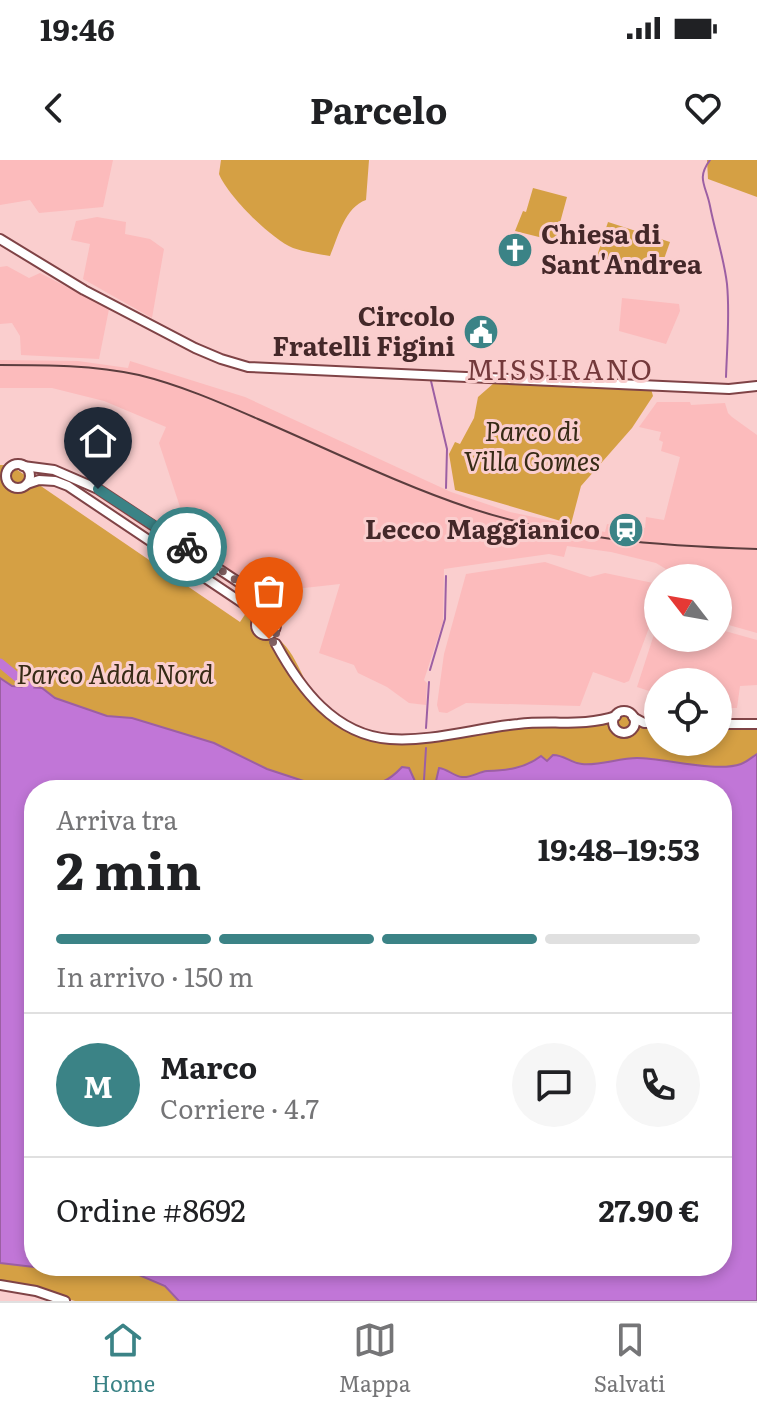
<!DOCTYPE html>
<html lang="it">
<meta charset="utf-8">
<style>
body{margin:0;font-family:Literata,serif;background:#f6f6f6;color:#202124;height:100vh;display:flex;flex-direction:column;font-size:30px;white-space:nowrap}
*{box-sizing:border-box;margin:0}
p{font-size:26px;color:#757577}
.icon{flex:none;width:44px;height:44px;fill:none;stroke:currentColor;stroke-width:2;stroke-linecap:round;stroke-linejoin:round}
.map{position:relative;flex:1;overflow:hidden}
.drawer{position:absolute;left:24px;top:620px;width:708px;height:496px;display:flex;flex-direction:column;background:#fff;border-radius:32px;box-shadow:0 4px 12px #0003}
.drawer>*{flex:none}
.needle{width:52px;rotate:301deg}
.controls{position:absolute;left:644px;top:404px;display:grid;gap:16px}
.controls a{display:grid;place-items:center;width:88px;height:88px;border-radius:50%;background:#fff;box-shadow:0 4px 12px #0003;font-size:40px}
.pin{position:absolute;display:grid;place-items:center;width:68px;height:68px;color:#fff;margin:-82px -34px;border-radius:50% 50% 50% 0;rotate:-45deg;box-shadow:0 0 8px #0007}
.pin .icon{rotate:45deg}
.courier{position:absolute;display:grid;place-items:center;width:80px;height:80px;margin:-40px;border:6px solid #3b8386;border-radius:50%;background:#fff;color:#222;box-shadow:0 2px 10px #0007}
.head em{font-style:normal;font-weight:700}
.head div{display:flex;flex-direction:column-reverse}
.head{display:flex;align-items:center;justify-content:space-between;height:136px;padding:0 32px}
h1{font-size:52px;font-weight:700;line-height:60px}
.bar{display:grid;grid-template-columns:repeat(4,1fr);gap:12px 8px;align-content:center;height:96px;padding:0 32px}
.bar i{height:10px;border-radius:6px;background:#e0e0e0}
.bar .current{background:#3b8386}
.bar p{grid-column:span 4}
.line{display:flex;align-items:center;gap:20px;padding:0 32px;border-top:2px solid #e0e0e0}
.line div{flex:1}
.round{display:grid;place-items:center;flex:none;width:84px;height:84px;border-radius:42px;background:#f6f6f6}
.status{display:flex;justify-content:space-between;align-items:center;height:56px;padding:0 40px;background:#fff;direction:ltr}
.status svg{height:22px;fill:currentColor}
header{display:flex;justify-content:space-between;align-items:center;height:104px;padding:0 32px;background:#fff;font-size:36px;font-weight:700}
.tabs{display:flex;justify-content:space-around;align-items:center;height:112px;border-top:2px solid #e0e0e0;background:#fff;font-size:22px;color:#757577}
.tabs a{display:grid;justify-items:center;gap:4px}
.tabs .current{color:#3b8386}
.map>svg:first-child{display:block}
.built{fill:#fcbbbc}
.green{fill:#d5a044;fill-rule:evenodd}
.water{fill:#c176d7;stroke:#9c5fa3;stroke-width:2}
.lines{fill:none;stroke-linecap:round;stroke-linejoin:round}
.stream{stroke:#9c5fa3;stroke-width:2}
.river{stroke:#c176d7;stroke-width:9}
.major-casing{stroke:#7f4346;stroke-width:12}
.major{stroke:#fff;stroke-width:8}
.rail{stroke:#5b3d3e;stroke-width:2}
.done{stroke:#846263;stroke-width:8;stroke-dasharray:0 14.4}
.route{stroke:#3b8386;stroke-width:10}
.labels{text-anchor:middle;stroke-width:6;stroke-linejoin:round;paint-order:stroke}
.poi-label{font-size:26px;font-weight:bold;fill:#442829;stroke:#facece;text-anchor:end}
.park-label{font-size:26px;font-style:italic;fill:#362a15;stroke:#facece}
.neighbourhood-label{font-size:28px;letter-spacing:2px;fill:#74393b;stroke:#facece}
</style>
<div class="status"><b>19:46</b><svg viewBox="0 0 49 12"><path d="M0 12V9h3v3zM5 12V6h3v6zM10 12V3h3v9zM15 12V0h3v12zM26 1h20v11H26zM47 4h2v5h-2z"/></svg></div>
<header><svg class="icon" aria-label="back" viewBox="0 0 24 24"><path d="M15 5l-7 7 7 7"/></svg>Parcelo<svg class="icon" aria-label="heart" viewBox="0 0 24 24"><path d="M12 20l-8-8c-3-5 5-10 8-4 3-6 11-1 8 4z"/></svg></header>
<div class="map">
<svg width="757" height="1141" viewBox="0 0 757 1141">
<rect width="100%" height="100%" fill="#facece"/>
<!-- built -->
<g class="built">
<path d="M0,0H113L103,47L39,53L30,40L0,45Z"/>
<path d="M97,57L126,62L125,74L150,79L164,89L152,158L83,119L90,84L71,80L76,61Z"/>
<path d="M7,106L29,118L40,113L109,149L99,199L21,195L20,176L12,163L0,164V107Z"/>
<path d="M622,138L679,144L680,151L666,184L619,171Z"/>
<path d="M0,200L78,201L128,208L130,201L245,237L451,332L510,352L605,372L607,364L645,368L646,357L664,360L680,297L661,291L663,282L659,280L661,272L639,267L657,242H690L691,245L725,243L728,253L732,257L757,275V473L718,462V418H669V411L656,403L611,392L567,386L564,397L549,394L444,409L443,462L424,520L427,523L426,545L409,543L387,527L358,513L354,505L319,493L340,424L277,431L255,428L170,372L182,353L159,283L166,267L104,241L52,228H0Z"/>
<path d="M545,402L590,417L605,413L658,424V444L629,521L624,523L593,512L580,546L466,543L447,553L439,552L437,545L444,494L466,414Z"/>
<path d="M658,462V478H718V469L757,480V525L740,526L737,548H718V522H658V534L637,527Z"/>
</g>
<!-- green -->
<g class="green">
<path d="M221,0H369L366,40C345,47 338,77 330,96C318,94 305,92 293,88C270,78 228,36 219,14Z"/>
<path d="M707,0H757V37L708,19Z"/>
<path d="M533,28L567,37L555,81L515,71L523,51L526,52Z"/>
<path d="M608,62L670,82L658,116L597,96Z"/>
<path d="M494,223L651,229L653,236L632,268L581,326L571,364L455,330L449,294L455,282L460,284L474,258L478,237Z"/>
<path d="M0,305H10L240,462L248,450L252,460L250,468C294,473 295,510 317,540C325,551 349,565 362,570C403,586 471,563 514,560C544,558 575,559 606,559L616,550L639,557H658V582H718V559H757V1141H75L17,1124H0ZM34,630H722V1106H34Z"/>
</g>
<!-- water -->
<g class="water">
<path d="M0,518L12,526L42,528L55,538L107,556L132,558L214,583L267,609L331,630H34V1106H62L51,1109L0,1103Z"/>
<path d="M757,594V1141H179L165,1126L118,1106H722V630H430L436,621L439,608C448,609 453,616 462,617C471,618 478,612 487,611C507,610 524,609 541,596L547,601L553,595C565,595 570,603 582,604C599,606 619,598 637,598C664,598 716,613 741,604C747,602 752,597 757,594Z"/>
<path d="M402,607L409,608L419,630H341C368,619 378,633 402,607Z"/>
</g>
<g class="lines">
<!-- stream -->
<g class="stream">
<path d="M710,0C696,19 706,25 710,46C715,72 724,98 727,124C730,155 727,186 726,217"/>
<path d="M431,221L447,289L446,328"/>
<path d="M430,510L445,459L446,416"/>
<path d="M426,568L429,522"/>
<path d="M426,588L424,620L431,629"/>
</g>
<!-- river -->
<path class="river" d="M0,503L29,527"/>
<defs>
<g id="major">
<path d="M0,79L84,130L195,188L221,199L248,207L729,229L757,226"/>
<circle cx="18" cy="316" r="12"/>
<path d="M23,306L54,310L98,329L258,435L268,455"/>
<path d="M27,324L39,320L55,321L68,326L250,448L257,460"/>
<circle cx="266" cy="465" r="10"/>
<path d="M276,484C300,528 334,575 390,579C432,582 476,568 518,564C551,560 584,567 616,556"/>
<circle cx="624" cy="562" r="11"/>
<path d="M633,557L644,563H658"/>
<path d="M718,564H757"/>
<path d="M0,1125L36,1131L65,1141"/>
</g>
</defs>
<!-- major casing -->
<use href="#major" class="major-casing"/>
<!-- major -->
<use href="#major" class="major"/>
<!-- rail -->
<path class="rail" d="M0,205C47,205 93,205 139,215C180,225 219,242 258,259C328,289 398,324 470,348C564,379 659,386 757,389"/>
</g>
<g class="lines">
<!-- done -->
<path class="done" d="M187,387L258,435L268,455L276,463V484L269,479"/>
<!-- route -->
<path class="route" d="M98,329L187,387"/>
</g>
<!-- icons -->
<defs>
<symbol id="church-disc" viewBox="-11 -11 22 22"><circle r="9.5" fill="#3b8386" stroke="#facece"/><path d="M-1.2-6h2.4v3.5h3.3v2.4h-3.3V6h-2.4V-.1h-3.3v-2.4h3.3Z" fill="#fff"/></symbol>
<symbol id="civic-disc" viewBox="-11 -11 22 22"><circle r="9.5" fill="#3b8386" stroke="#facece"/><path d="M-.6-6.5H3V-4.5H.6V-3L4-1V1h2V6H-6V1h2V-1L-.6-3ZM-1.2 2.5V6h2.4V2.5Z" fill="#fff"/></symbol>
<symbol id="station-disc" viewBox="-11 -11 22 22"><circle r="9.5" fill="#3b8386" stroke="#facece"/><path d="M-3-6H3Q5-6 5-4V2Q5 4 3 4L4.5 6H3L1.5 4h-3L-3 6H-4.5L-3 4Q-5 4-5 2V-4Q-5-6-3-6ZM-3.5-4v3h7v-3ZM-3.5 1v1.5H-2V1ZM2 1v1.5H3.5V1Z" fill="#fff"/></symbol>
</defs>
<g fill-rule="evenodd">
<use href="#church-disc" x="495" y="70" width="40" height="40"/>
<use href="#civic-disc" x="461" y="152" width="40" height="40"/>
<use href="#station-disc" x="606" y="350" width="40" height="40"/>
</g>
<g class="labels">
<!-- poi labels -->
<g class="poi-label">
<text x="541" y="84" text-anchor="start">Chiesa di<tspan x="541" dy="30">Sant'Andrea</tspan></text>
<text x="455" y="166">Circolo<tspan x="455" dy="30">Fratelli Figini</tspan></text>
<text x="600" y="379">Lecco Maggianico</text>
</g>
<!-- park labels -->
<g class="park-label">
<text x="532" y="281">Parco di<tspan x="532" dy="30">Villa Gomes</tspan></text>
<text x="115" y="524">Parco Adda Nord</text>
</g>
<!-- neighbourhood labels -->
<g class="neighbourhood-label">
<text x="560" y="220">MISSIRANO</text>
</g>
</g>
</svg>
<div class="controls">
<a><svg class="needle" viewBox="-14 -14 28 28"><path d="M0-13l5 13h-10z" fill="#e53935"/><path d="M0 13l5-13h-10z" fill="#757577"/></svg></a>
<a><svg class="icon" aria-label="locate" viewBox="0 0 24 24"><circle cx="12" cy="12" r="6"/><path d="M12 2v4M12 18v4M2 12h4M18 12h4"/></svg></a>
</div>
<div class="pin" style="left:269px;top:479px;background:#ea580c"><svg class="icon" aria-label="bag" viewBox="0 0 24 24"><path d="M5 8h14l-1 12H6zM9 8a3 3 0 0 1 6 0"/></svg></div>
<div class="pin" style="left:98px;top:329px;background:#1f2937"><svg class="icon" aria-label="home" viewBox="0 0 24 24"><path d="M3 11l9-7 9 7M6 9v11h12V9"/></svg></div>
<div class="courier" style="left:187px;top:387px"><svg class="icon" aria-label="bike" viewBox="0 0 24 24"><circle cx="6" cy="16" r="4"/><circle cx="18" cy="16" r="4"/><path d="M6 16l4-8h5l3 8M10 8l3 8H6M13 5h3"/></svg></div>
<section class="drawer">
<div class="head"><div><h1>2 min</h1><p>Arriva tra</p></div><em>19:48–19:53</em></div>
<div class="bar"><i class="current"></i><i class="current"></i><i class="current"></i><i></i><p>In arrivo · 150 m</p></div>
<div class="line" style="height:144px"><b class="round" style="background:#3b8386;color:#fff">M</b><div><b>Marco</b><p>Corriere · 4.7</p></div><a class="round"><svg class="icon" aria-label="chat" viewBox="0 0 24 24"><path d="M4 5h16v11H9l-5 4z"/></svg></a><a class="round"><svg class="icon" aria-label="phone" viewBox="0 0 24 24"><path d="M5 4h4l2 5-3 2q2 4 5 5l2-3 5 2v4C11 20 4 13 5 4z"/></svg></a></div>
<div class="line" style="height:104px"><div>Ordine #8692</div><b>27.90 €</b></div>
</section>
</div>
<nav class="tabs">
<a class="current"><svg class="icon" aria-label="home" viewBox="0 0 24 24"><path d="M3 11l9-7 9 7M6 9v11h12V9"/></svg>Home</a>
<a><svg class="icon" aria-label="map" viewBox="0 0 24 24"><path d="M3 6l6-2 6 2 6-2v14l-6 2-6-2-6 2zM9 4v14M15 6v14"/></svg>Mappa</a>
<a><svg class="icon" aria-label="saved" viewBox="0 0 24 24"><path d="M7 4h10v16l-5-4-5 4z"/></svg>Salvati</a>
</nav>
